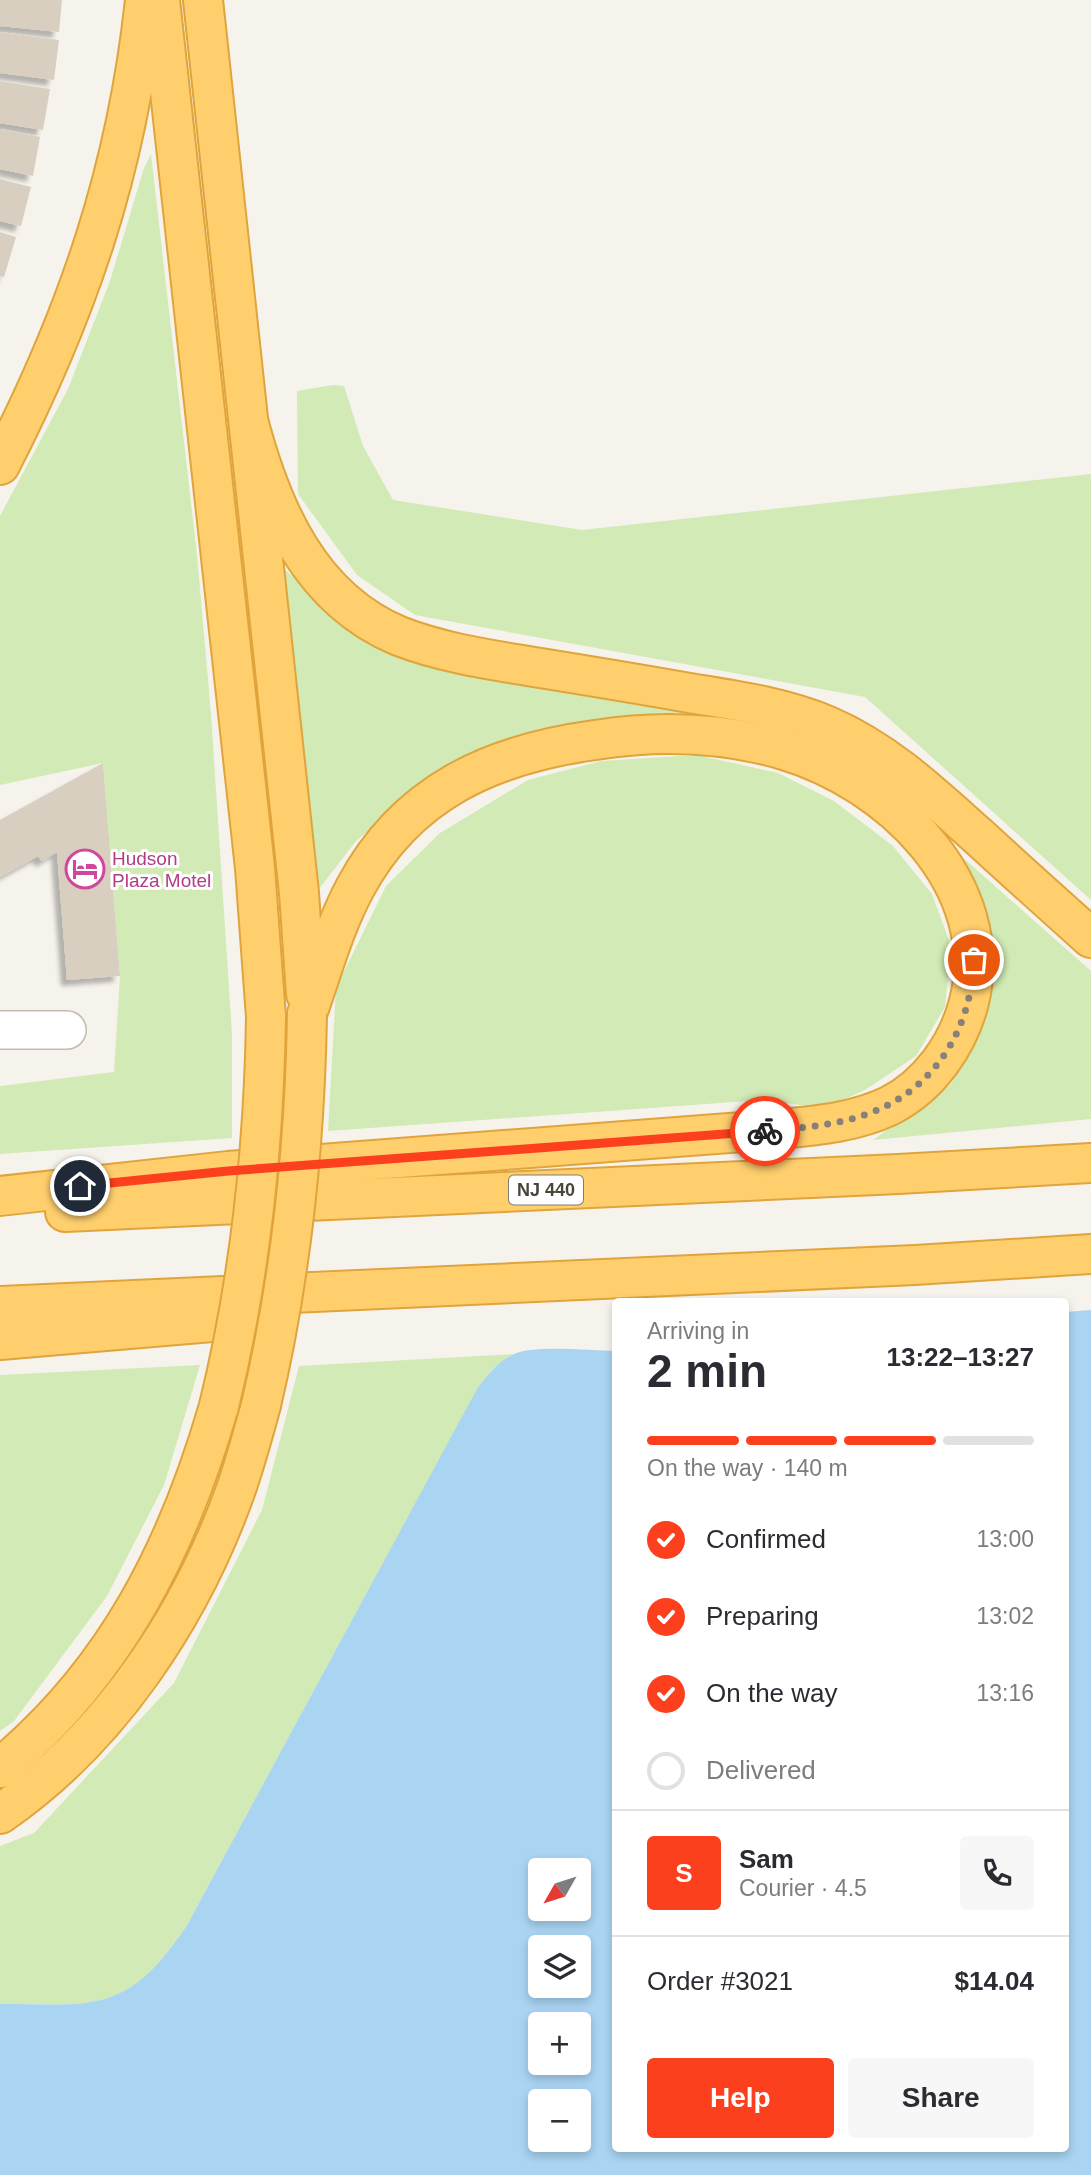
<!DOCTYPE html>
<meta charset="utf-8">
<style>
body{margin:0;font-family:Helvetica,sans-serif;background:#f7f7f7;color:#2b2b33;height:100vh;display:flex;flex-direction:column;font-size:26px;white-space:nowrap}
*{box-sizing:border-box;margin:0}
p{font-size:23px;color:#7c7c81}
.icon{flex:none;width:38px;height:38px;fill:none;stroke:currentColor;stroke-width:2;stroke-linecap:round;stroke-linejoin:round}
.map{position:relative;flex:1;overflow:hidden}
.sheet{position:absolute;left:612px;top:1298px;width:457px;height:854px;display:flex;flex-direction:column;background:#fff;border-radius:7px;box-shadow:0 4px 10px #0003}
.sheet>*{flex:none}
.needle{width:46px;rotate:231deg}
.tools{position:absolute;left:528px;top:1858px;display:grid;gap:14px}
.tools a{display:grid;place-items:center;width:63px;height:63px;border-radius:7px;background:#fff;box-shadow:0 4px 10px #0003;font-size:35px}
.pin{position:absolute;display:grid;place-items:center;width:60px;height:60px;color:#fff;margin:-30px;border:4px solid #fff;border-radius:50%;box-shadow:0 2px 7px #0007}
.courier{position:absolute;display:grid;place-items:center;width:70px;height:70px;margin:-35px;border:5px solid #fc3f1d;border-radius:50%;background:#fff;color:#222;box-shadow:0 2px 9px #0007}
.summary em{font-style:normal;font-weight:600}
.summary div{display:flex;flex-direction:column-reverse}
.summary{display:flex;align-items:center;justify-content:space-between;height:119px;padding:0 35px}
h1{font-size:46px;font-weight:600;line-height:52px}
.bar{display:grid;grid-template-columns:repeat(4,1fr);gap:10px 7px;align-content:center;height:84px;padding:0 35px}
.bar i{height:9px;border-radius:5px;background:#e1e1e2}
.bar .current{background:#fc3f1d}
.bar p{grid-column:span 4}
.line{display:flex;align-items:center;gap:18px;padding:0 35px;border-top:2px solid #e1e1e2}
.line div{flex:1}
.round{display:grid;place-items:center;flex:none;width:74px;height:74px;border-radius:7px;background:#f7f7f7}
ol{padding:0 35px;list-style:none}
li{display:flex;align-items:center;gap:21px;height:77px}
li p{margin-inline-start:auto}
li .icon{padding:7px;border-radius:50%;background:#fc3f1d;color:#fff;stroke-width:4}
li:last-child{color:#7c7c81}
li i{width:38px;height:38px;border:4px solid #e1e1e2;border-radius:50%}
.action{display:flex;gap:14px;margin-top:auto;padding:14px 35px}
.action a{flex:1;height:80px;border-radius:7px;background:#fc3f1d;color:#fff;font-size:28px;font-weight:600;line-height:80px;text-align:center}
.action a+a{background:#f7f7f7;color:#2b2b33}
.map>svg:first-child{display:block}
.green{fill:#d2eab5}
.water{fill:#a9d4f2;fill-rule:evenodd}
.building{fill:#d8cfc1;filter:url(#shadow)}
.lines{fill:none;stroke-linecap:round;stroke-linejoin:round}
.minor-casing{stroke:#c2bbae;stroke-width:40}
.highway-casing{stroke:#e0a43c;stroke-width:42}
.minor{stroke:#fff;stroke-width:37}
.highway{stroke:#ffcf6e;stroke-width:38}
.highway-bridge-casing{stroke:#e0a43c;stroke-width:42;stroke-linecap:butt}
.highway-bridge{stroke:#ffcf6e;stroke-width:38}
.done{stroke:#878178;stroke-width:7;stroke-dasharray:0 12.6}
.route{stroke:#fc3f1d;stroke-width:9}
.labels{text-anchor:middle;stroke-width:6;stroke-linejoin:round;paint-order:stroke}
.shield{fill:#fff;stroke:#817c74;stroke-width:2}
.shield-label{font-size:18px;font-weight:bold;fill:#4b4439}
.hotel-label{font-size:19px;fill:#b23c85;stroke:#fff;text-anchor:start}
</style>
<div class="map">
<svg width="1091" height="2175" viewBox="0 0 1091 2175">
<defs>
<filter id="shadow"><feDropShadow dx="-6" dy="6" stdDeviation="2" flood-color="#0004"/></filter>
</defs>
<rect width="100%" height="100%" fill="#f6f3ec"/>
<!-- green -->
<g class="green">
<path d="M151,154L197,555L211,714L232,1034V1138L0,1154V1086L114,1072L120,976L103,763L0,785V516L68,389L110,281L144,168Z"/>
<path d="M333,385L344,386L363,446L393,500L582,530L1091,474V900L865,697L415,615L357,575L298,494L297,391Z"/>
<path d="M280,565L345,624L731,714L561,727L444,770L356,841L319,889Z"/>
<path d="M697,755L778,773L834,801L893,846L932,894L951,946L945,1007L916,1056L865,1090L825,1108L762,1100L328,1131L336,988L386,886L440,833L528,780L601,761Z"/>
<path d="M953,849L1091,971V1119L873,1140L951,1084L979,1027L992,961L981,899Z"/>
<path d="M513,1354L492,1370L477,1390L186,1927C167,1954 145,1984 113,1996C82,2009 33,2003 0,2004V1846L34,1833L174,1683L262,1510L299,1366Z"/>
<path d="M200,1365L164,1485L107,1596L14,1721L0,1731V1375Z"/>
</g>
<!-- water -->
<path class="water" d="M1091,1310V2175H0V2004C33,2003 82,2009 113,1996C145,1984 167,1954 186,1927L477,1389C487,1376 497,1363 512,1355C532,1344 591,1351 616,1351V2149H1066V1312ZM541,1871H579V1909H541ZM541,1948H579V1986H541ZM541,2025H579V2063H541ZM541,2102H579V2140H541Z"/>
<!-- building -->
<g class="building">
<path d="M0,0H62L59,32L0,26Z"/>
<path d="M0,32L59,40L54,80L0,73Z"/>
<path d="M0,81L50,89L43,130L0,123Z"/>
<path d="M0,129L40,137L33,176L0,169Z"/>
<path d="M0,179L31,187L21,226L0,221Z"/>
<path d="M0,232L16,237L4,277L0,276Z"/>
<path d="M103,763L120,976L67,980L57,852L42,861L38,856L0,877V820Z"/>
</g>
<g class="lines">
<defs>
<path id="minor" d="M0,1030H67"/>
<g id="highway">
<path d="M160,0L255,868L266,1017"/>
<path d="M203,0L299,893L306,994"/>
<path d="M249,424C272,510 310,599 399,636C440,652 485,659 528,666C584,675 639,684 695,694C740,701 786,708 828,726C886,751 931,794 977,835C1015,870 1053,904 1091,938"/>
<path d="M0,465C78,313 127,170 145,0"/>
<path d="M0,1196L228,1171L769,1130C810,1126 851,1124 889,1106C929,1086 958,1045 969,1002C998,884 889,781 784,750C722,732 659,730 595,740C492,754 406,792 355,888C334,927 322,972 307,1014"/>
<path d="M65,1212L898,1174L1091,1163"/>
<path d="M0,1306L915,1265L1091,1254"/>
<path d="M0,1340L235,1320"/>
<path d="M0,1768C116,1672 178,1548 219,1406"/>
<path d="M0,1814C110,1738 190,1617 235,1492C245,1464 253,1434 261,1405"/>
</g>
</defs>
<!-- minor casing -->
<use href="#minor" class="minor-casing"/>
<!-- highway casing -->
<use href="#highway" class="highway-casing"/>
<!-- minor -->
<use href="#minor" class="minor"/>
<!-- highway -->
<use href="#highway" class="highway"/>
<defs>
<g id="highway-bridge">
<path d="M261,1405C291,1277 305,1146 307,1014"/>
<path d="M219,1406C250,1279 264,1147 266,1017"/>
</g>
</defs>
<!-- highway-bridge casing -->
<use href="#highway-bridge" class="highway-bridge-casing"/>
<!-- highway-bridge -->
<use href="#highway-bridge" class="highway-bridge"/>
</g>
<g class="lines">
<!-- done -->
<path class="done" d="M765,1131C797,1128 831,1126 861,1116C932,1094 971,1032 974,960"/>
<!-- route -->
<path class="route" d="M80,1186L228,1171L765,1131"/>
</g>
<!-- icons -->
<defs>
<symbol id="hotel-ring" viewBox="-11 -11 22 22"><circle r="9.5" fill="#fff" stroke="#d1479c" stroke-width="1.5"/><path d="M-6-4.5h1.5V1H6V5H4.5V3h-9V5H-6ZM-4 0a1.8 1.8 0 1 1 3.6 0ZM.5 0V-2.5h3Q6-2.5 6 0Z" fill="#d1479c"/></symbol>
</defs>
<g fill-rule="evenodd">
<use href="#hotel-ring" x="63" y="847" width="44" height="44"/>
</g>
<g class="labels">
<!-- shield labels -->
<rect class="shield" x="509" y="1175.5" width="74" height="29" rx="5"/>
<g class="shield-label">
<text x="546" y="1196">NJ 440</text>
</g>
<!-- hotel labels -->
<g class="hotel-label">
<text x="112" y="865">Hudson<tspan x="112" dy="22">Plaza Motel</tspan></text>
</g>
</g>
</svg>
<div class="tools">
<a><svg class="needle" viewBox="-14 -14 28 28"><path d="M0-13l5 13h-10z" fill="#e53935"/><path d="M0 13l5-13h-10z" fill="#7c7c81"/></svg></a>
<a><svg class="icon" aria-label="layers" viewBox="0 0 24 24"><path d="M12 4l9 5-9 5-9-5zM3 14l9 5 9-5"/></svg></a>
<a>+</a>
<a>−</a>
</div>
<div class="pin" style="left:974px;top:960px;background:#ea580c"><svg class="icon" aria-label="bag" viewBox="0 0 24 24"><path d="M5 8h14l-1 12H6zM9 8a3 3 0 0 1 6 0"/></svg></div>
<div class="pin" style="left:80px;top:1186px;background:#1f2937"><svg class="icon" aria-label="home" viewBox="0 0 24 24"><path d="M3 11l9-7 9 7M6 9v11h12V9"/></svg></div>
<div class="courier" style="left:765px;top:1131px"><svg class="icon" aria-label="bike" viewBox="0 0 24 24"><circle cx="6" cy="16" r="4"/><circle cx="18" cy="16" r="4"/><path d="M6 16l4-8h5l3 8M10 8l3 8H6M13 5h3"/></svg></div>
<section class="sheet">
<div class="summary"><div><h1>2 min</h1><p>Arriving in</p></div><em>13:22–13:27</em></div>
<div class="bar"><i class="current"></i><i class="current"></i><i class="current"></i><i></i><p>On the way · 140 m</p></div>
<ol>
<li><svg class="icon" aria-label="check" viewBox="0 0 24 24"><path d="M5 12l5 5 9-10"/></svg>Confirmed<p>13:00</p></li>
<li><svg class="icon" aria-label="check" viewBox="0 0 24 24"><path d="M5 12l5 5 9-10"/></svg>Preparing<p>13:02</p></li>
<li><svg class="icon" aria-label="check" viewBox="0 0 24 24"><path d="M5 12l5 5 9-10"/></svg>On the way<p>13:16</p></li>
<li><i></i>Delivered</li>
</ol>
<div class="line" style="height:126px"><b class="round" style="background:#fc3f1d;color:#fff">S</b><div><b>Sam</b><p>Courier · 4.5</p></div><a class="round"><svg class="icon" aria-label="phone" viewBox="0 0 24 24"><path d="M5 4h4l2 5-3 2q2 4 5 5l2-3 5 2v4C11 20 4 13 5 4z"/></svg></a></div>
<div class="line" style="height:91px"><div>Order #3021</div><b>$14.04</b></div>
<div class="action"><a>Help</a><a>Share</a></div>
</section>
</div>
